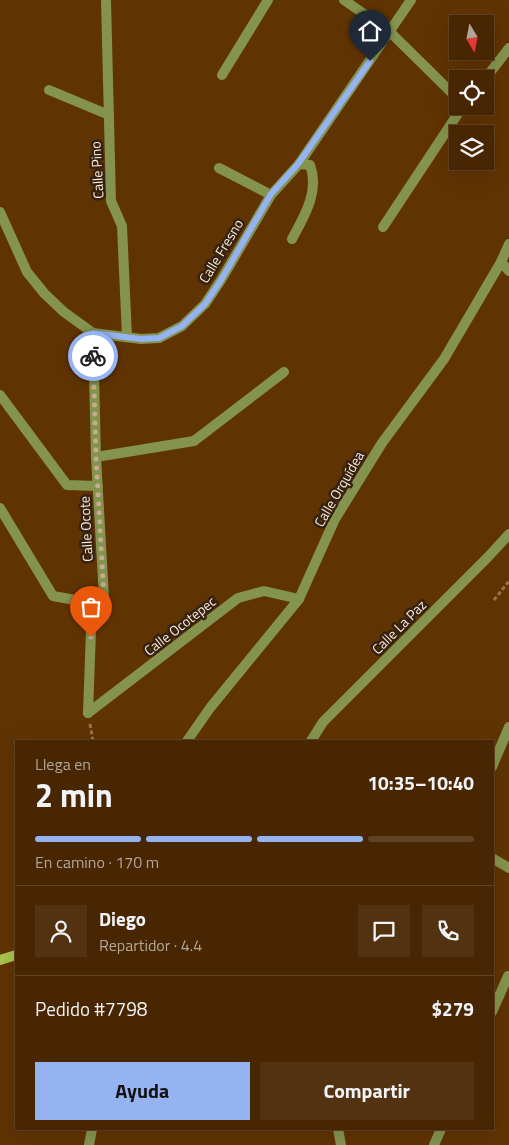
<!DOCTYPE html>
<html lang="es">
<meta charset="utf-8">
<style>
body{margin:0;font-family:"Titillium Web",sans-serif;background:#523211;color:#f1f3f6;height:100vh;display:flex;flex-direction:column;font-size:19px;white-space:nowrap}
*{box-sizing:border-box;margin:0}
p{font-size:16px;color:#b1a599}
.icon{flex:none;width:28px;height:28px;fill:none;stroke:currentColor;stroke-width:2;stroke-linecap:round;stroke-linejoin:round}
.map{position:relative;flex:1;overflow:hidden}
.details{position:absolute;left:15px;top:740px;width:479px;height:390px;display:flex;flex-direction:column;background:#482602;border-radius:0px;box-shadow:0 5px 20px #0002,0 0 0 1px #604324}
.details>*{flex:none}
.needle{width:32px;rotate:170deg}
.controls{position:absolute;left:449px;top:15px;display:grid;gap:10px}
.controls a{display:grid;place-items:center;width:45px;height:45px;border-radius:0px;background:#482602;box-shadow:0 5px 20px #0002,0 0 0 1px #604324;font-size:25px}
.pin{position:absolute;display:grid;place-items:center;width:42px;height:42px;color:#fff;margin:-51px -21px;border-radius:50% 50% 50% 0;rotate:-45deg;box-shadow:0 0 5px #0007}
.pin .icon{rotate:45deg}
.courier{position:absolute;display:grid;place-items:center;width:50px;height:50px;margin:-25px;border:4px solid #95b2f1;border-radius:50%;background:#fff;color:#222;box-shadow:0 1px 6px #0007}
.summary em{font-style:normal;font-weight:700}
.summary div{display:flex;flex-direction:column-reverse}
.summary{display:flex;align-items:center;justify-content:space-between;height:85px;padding:0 20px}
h1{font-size:32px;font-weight:700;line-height:38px}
.bar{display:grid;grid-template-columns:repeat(4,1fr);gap:8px 5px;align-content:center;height:60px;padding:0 20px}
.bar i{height:6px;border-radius:4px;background:#604324}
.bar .selected{background:#95b2f1}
.bar p{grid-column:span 4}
.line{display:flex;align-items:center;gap:12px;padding:0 20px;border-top:1px solid #604324}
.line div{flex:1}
.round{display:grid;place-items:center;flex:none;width:52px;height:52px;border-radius:0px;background:#523211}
.action{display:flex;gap:10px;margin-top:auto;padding:10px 20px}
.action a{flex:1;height:58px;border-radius:0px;background:#95b2f1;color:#111;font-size:20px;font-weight:700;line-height:58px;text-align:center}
.action a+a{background:#523211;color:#f1f3f6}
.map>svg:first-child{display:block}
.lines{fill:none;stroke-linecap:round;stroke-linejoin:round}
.path{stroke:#977450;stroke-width:3;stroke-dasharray:4 2.5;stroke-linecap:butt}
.street{stroke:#84944e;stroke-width:10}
.secondary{stroke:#a9c24c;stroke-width:10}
.done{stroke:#c6ab91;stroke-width:5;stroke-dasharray:0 9}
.route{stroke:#95b2f1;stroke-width:6}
.labels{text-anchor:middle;stroke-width:5;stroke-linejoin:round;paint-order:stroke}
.street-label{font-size:14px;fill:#fdecde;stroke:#362210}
</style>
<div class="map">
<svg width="509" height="1145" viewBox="0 0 509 1145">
<rect width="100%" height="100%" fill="#603303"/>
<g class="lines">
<!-- path -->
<g class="path">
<path d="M494,600L509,581"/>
<path d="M90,724L93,741"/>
</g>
<!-- street -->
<g class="street">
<path d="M106,0L111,201L122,226L127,337"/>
<path d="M344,0L390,32L458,99"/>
<path d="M222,75L268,0"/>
<path d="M485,79L509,48"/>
<path d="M49,90L109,115"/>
<path d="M219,168L271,195"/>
<path d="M0,212L27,272L44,293L64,312L93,333L141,339L159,338L182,326L205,304L221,280L271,195L299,164L411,0"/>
<path d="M383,227L463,106"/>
<path d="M292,239C304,217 320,191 310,165L299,164"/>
<path d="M501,262L509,271"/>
<path d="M0,395L67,485L98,486"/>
<path d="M96,457L194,441L284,372"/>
<path d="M0,508L53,596L92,603"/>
<path d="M88,713L92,603L103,602L104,598L96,457L93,333"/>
<path d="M88,713L238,598L264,591L299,599"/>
<path d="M187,741L210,708L299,599L335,519L382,443L444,359L501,262L509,244"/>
<path d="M311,741L323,722L488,557L509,534"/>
<path d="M492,767L509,727"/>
<path d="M492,858L509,868"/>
<path d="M492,1012L508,976"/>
<path d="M338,1129L341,1145"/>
<path d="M89,1145L92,1129"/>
<path d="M434,1145L441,1129"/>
</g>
<!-- secondary -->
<path class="secondary" d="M0,960L16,955"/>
</g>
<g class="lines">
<!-- done -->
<path class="done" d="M91,637L92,603L99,604L103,602L104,598L96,457L93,356"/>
<!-- route -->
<path class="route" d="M93,356V333L141,339L159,338L182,326L205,304L221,280L271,194L298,164L370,61"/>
</g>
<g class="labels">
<!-- street labels -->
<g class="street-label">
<text transform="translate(97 170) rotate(-93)" y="5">Calle Pino</text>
<text transform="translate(221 251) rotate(-59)" y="5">Calle Fresno</text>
<text transform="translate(339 489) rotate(-60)" y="5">Calle Orquídea</text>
<text transform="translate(86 529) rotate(-93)" y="5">Calle Ocote</text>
<text transform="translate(180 626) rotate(-38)" y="5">Calle Ocotepec</text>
<text transform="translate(399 627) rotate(-45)" y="5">Calle La Paz</text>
</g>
</g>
</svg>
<div class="controls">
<a><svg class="needle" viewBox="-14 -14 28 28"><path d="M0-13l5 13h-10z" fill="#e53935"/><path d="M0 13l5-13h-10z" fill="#b1a599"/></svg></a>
<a><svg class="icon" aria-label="locate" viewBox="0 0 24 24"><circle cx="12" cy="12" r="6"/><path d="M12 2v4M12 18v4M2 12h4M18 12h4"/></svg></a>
<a><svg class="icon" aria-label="layers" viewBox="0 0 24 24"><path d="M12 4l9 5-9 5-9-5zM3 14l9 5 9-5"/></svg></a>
</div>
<div class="pin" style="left:91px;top:637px;background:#ea580c"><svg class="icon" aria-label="bag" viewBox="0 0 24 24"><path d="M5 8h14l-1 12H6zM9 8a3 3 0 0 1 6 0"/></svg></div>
<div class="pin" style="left:370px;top:61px;background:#1f2937"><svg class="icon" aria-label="home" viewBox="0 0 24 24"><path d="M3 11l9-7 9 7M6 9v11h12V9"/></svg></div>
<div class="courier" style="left:93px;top:356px"><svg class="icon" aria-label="bike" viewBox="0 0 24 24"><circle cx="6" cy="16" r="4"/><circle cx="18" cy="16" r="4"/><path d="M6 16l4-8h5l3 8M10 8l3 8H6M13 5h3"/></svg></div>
<section class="details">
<div class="summary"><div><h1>2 min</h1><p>Llega en</p></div><em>10:35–10:40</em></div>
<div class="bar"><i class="selected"></i><i class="selected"></i><i class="selected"></i><i></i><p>En camino · 170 m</p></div>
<div class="line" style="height:90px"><a class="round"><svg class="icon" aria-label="person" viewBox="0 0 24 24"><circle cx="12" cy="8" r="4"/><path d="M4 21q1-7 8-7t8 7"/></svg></a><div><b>Diego</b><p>Repartidor · 4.4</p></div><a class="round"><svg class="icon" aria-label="chat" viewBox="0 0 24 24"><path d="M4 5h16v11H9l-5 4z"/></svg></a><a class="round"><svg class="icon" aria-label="phone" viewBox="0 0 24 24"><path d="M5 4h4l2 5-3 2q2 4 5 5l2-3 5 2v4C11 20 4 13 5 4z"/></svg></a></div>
<div class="line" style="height:65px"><div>Pedido #7798</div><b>$279</b></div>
<div class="action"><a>Ayuda</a><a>Compartir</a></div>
</section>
</div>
